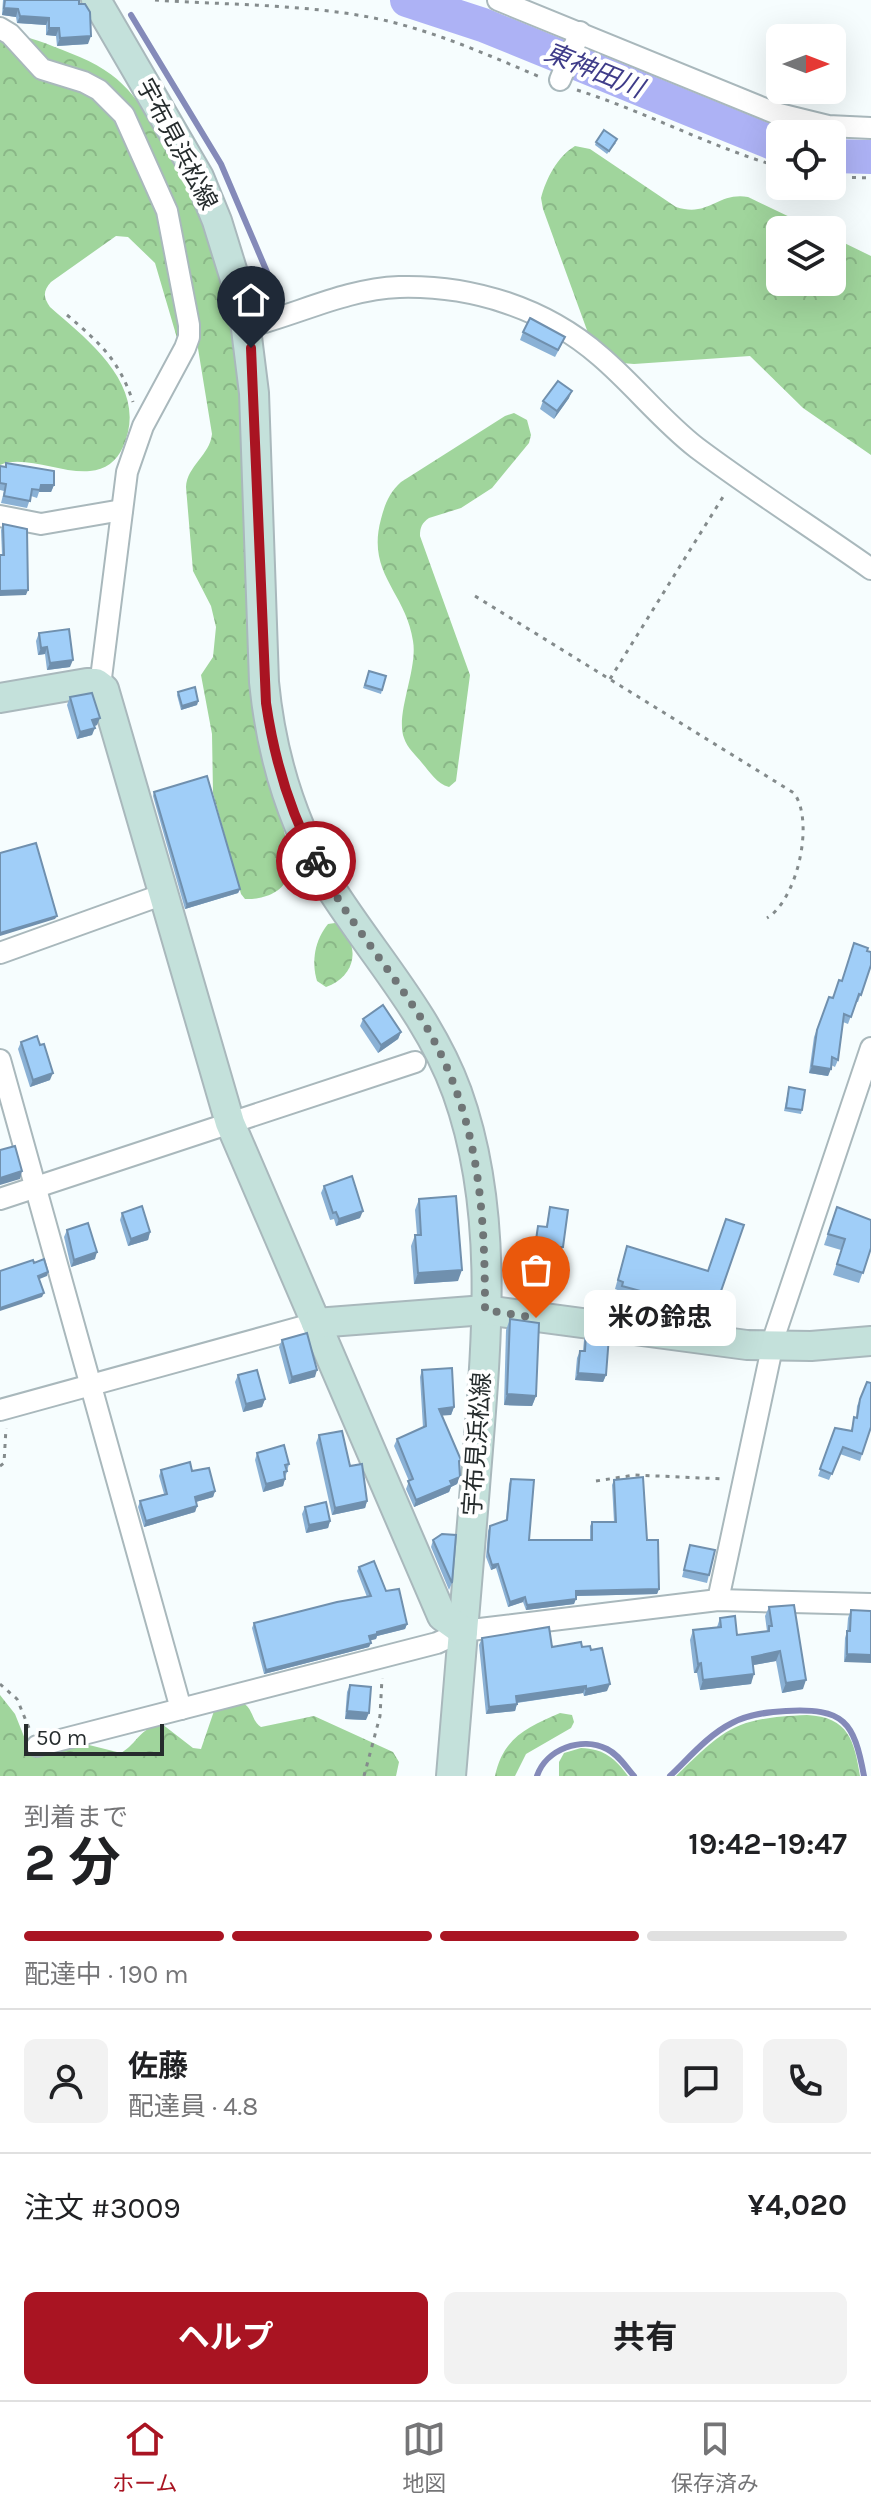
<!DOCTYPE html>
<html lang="ja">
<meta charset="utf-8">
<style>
body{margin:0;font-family:Karla,"Noto Sans JP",sans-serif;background:#f2f2f2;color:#202124;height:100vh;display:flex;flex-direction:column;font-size:30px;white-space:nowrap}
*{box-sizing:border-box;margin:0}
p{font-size:26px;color:#757577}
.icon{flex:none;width:44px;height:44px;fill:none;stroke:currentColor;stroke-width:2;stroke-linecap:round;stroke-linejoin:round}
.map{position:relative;height:1776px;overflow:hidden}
.panel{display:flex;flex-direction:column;background:#fff;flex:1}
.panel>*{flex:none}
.needle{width:52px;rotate:90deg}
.tools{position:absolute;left:766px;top:24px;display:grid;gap:16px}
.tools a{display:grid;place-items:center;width:80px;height:80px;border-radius:12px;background:#fff;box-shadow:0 8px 32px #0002;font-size:40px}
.scale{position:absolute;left:24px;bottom:20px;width:140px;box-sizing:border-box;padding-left:8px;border:4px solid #262c2d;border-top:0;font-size:22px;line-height:28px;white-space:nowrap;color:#262c2d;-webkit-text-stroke:6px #fff;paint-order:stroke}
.pin{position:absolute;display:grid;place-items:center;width:68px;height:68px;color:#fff;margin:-82px -34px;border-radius:50% 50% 50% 0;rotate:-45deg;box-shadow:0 0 8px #0007}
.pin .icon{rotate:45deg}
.courier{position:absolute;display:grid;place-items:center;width:80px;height:80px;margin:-40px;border:6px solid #a91422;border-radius:50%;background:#fff;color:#222;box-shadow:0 2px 10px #0007}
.bubble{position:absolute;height:56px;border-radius:12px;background:#fff;box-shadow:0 8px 32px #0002;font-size:26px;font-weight:700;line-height:56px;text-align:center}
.head em{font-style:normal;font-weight:700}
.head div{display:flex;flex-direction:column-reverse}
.head{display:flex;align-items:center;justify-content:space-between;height:136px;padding:0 24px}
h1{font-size:52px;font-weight:700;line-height:60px}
.bar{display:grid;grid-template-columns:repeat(4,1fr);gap:12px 8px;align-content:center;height:96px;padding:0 24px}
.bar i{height:10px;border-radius:6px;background:#e0e0e0}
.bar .selected{background:#a91422}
.bar p{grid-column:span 4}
.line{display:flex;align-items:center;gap:20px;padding:0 24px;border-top:2px solid #e0e0e0}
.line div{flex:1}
.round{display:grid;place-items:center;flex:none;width:84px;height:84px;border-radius:12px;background:#f2f2f2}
.cta{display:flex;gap:16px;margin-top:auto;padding:16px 24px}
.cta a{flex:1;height:92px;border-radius:12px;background:#a91422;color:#fff;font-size:32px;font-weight:700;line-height:92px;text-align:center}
.cta a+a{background:#f2f2f2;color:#202124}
.menu{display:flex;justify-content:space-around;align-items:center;height:112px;border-top:2px solid #e0e0e0;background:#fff;font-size:22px;color:#757577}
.menu a{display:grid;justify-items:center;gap:4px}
.menu .selected{color:#a91422}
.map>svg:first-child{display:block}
.forest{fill:url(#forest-crowns)}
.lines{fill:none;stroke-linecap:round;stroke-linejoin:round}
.stream{stroke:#848ab9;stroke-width:6}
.river{stroke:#adb2f5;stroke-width:34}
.street-casing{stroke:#a9b8bc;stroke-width:24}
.secondary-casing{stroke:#a9b8bc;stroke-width:32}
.path{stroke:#848b8c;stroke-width:3;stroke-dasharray:4 6;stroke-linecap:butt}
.street{stroke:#fff;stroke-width:20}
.secondary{stroke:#c4e1db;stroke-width:28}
.wall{fill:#8ab1d5}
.shaded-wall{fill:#7090ae}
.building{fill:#a0cef8;stroke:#7090ae;stroke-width:2}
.done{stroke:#6f7576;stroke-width:8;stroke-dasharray:0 14.4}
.route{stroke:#a91422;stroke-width:10}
.labels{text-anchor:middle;stroke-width:8;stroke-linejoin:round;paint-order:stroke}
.street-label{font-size:24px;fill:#262c2d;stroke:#fff}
.water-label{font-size:26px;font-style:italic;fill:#3f3c89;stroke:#fff}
</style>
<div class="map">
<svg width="871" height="1776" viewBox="0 0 871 1776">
<defs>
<pattern id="forest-crowns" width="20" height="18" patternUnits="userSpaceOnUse" patternTransform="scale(2)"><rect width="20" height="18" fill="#a0d59c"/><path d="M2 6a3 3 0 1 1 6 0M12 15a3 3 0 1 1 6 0" fill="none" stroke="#8ab787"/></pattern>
</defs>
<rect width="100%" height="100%" fill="#f6fdfe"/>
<!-- forest -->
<g class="forest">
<path d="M0,35C24,33 47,44 70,53C125,74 137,98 166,147C193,195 219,256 230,310C240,364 241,419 243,473C245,535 247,598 249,661C250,691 253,721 260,751C268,784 297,847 286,880C281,894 259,900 245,899L241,894L213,793L212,734L201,675L213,657L216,627L211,606L193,571L186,487C187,466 210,455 212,434L194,324L177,338L155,263L128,237L116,236L51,282C43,291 43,297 50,307C89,341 150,387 123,447C117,461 105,470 90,471C63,474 23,454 0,465Z"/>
<path d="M575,146L590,149L676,207C709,218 717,192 748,197L817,230H780V282H832V237L871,256V455L803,408L750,356L634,364L622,363L588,333L543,209L541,198C546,179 557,157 575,146Z"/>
<path d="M514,413L527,420L531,435L529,443L492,488L461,508L429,518C422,523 420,527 420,536L470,675L456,781L449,787C437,784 430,772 422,763C416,755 407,748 404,738C395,714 418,670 413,641C406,592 366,574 381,519C385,504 389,493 401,482L505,416Z"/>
<path d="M335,923C362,943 357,976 326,987L317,981C311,961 315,940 328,924Z"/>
<path d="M0,1695L15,1714L29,1749L85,1744L121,1753C138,1743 139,1728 162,1724L193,1748L201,1749L214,1711L243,1703C253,1708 252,1722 261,1727L314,1716L393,1752L399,1762L396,1776H0Z"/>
<path d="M560,1713L572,1715L574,1722L571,1728L526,1754L515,1776H495C503,1738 527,1727 560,1713Z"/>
<path d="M807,1715C849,1717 854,1741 860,1776H676C726,1727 736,1718 807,1715Z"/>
<path d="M581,1748C604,1749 615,1758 628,1776H559V1762L564,1753Z"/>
</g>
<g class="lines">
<!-- stream -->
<g class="stream">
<path d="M131,15L221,164L267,272"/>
<path d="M537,1776C546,1749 582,1736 607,1749C619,1755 625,1766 634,1776"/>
<path d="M670,1776C689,1758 708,1735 732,1723C749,1714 768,1712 786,1711C844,1708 854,1721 864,1776"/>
</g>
<!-- river -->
<g class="river">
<path d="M407,0L483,25L780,146"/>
<path d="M832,156L871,157"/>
</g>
<defs>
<g id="street">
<path d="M498,0L775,113L828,126L871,128"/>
<path d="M0,28L10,34L42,69L84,82L99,90L124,115L167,211L189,325V337L185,348L143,426L127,472L100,686"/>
<path d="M560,80L580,32"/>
<path d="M247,327C299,314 346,289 399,287C472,285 545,308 600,356C634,385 662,421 697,448C753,490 813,528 871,569"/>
<path d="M0,516L41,524L122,510"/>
<path d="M0,953L164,894"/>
<path d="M0,1060L181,1709"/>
<path d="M0,1199L415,1062"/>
<path d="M0,1410L316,1323"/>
<path d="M718,1600L775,1334L871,1048"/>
<path d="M37,1746L437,1643L463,1631L718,1600L871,1604"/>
</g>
<g id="secondary">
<path d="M96,0L199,177L217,221L243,305L254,393L264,682C271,754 292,824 330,887C373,955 429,1015 457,1092C502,1217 485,1357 475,1487C467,1583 459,1680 451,1776"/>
<path d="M0,698L87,683H96L104,689L230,1123L442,1616L463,1631"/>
<path d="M316,1323L485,1310L747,1345L811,1346L871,1341"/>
</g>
</defs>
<!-- street casing -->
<use href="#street" class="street-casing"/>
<!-- secondary casing -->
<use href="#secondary" class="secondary-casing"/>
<!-- path -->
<g class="path">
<path d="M155,0C227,5 303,4 374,18C432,30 486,54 540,77"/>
<path d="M577,90C646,112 711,147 780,167"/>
<path d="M832,177L871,178"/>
<path d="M67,315C100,343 119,360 133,402"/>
<path d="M475,596L794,793C815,822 797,900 767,918"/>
<path d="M610,679L726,492"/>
<path d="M0,1466L4,1463L6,1428"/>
<path d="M596,1481L635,1475L724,1479"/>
<path d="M0,1684L17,1699L29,1728"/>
<path d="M364,1776L380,1716L382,1678"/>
</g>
<!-- street -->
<use href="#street" class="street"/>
<!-- secondary -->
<use href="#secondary" class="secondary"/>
</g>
<!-- wall -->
<g class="wall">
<path d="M3,0H79L88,44L57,46L56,36L46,35V25L17,23L16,17L2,15Z"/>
<path d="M596,142L616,143L607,154L595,145Z"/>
<path d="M523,332L562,344L555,357L520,340Z"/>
<path d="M569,398L554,419L540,409L543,401Z"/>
<path d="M0,466L54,485L51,492H39L37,498L31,496L27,508L1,503L4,491L0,490Z"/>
<path d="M3,524L26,595L2,555L1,530Z"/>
<path d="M39,633L70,667L47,670L45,654L38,655L36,641Z"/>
<path d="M369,671L386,676L381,694L363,688Z"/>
<path d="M178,692L198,701L197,705L181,710L177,695Z"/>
<path d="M70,697L97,725L94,726L92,735L77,739L67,705Z"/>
<path d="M154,792L240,889L238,893L185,909L153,796Z"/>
<path d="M867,951L871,965L858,1002H856L848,1024L843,1022L838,1060L835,1067L831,1065L828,1076L809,1073L814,1037L829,997L833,998L841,981Z"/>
<path d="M363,1019L401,1032L398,1039L378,1053L360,1026Z"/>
<path d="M21,1042L50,1080L30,1087L18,1049Z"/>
<path d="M789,1087L802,1110L801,1114L784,1111Z"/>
<path d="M324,1186L360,1218L336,1226L334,1219L330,1220L321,1193Z"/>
<path d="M419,1199L458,1281L414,1284L411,1246L415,1235H417L415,1210Z"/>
<path d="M550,1207L563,1247L561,1253H559L556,1272L554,1279L546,1277L542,1296L523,1293L529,1252L532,1246L534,1247L538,1226L546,1227Z"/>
<path d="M837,1207L871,1248L859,1283L833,1275L841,1250L824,1245Z"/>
<path d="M122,1213L150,1232L148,1240L128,1246L120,1220Z"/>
<path d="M744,1225L710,1323L691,1318L692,1315L652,1301L651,1304L619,1294L620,1291L615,1289L627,1246L708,1271Z"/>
<path d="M67,1230L95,1259L71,1267L64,1237Z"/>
<path d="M510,1319L536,1396L532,1406L504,1405L506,1330Z"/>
<path d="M586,1333L606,1375L603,1382L575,1380L577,1358L580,1351H583L584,1340Z"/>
<path d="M282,1340L315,1377L289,1384L279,1347Z"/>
<path d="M422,1370L454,1407L451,1415H442L459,1466L460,1477L457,1484L451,1487L449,1492L414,1507L406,1489L409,1481L394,1446L397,1439L423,1428L420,1377Z"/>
<path d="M238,1375L265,1399L262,1407L243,1412L235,1382Z"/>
<path d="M867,1382L869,1432L860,1461L840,1454L829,1480L818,1476L835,1428L851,1431L854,1417L856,1418L857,1406Z"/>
<path d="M319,1435L350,1466L367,1501L365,1508L332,1515L316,1443Z"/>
<path d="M257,1453L289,1464L283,1486L263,1492L255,1460Z"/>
<path d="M161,1470L215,1491L213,1497L196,1502L197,1506L195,1512L144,1527L138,1507L140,1501L164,1494L159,1476Z"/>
<path d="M511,1479L529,1540H590V1526L592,1522H614L612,1485L614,1480L647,1540L659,1589L657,1594L576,1596L574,1604L526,1610L523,1602L508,1607L496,1568L491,1570L486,1557L488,1531L490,1526L506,1521L509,1484Z"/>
<path d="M305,1507L330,1521L328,1528L306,1533L302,1514Z"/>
<path d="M433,1540L452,1583L449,1590L431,1547Z"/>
<path d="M690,1545L709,1575L707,1583L682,1577Z"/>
<path d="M359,1567L386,1591L407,1624L405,1629L377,1636L376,1639L370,1640L369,1647L264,1674L252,1628L254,1623L367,1597L357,1571Z"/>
<path d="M769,1607L803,1689L782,1693L776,1661L753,1665L751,1684L700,1690L697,1673H694L690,1640L693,1630L717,1627L720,1618L737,1635L767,1631L765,1616Z"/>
<path d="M851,1610L871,1611L844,1662L845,1638L847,1631L848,1618Z"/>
<path d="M482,1638L552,1647H582L591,1650L607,1691L584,1696L583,1693L517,1703L515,1711L486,1714L479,1645Z"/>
<path d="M350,1685L366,1720L345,1719L347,1692Z"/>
</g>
<!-- shaded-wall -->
<g class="shaded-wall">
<path d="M4,8L18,9L16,17L2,15Z"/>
<path d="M20,16L49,18L46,25L17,23Z"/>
<path d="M49,28H59L56,36L46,35Z"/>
<path d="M91,36L88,44L57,46L60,38Z"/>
<path d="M572,391L569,398L554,419L557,411Z"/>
<path d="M41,485H54L51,492H39Z"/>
<path d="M28,590L26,595L0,596V591Z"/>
<path d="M47,647L45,654L38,655L41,648Z"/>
<path d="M73,660L70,667L47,670L50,663Z"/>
<path d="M198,701L197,705L181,710L182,706Z"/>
<path d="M100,718L97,725L90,728L92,720Z"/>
<path d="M95,728L92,735L77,739L80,732Z"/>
<path d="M240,889L238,893L185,909L187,904Z"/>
<path d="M57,916L55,919L0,936V933Z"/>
<path d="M401,1032L398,1039L378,1053L381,1045Z"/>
<path d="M812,1066L831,1069L828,1076L809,1073Z"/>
<path d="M53,1073L50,1080L30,1087L33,1080Z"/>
<path d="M22,1171L20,1179L0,1185V1178Z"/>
<path d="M363,1211L360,1218L336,1226L339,1219Z"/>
<path d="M150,1232L148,1240L128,1246L131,1239Z"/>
<path d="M97,1252L95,1259L71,1267L74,1260Z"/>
<path d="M462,1270L458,1281L414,1284L418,1273Z"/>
<path d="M547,1271L556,1272L554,1279L545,1277Z"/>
<path d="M48,1272L47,1276L37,1280L38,1276Z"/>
<path d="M526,1287L545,1290L542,1296L523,1293Z"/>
<path d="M44,1293L42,1297L0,1311V1308Z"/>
<path d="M317,1370L315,1377L289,1384L292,1377Z"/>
<path d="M578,1373L606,1375L603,1382L575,1380Z"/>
<path d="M507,1394L536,1396L532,1406L504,1405Z"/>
<path d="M265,1399L262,1407L243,1412L246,1404Z"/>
<path d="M454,1407L451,1415L437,1416L439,1409Z"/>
<path d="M460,1477L457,1484L451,1487L449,1492L414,1507L416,1500Z"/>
<path d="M285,1479L283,1486L263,1492L266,1484Z"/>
<path d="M215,1491L213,1497L192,1503L195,1497Z"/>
<path d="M367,1501L365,1508L332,1515L335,1508Z"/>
<path d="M197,1506L195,1512L144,1527L146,1521Z"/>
<path d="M330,1521L328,1528L306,1533L309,1525Z"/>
<path d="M498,1564L496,1568L491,1570L492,1565Z"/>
<path d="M659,1589L657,1594L574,1596L576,1591Z"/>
<path d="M525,1597L523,1602L508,1607L510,1602Z"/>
<path d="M576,1599L574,1604L526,1610L527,1605Z"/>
<path d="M407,1624L405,1629L377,1636L376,1639L368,1641L369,1636L377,1632Z"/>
<path d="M371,1643L369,1647L264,1674L266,1670Z"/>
<path d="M780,1651L776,1661L748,1666L752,1657Z"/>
<path d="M847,1654L871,1655V1663L844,1662Z"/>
<path d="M701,1663L697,1673H694L698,1664Z"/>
<path d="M754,1674L751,1684L700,1690L703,1680Z"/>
<path d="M806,1680L803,1689L782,1693L786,1683Z"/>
<path d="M610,1684L607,1691L584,1696L586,1689Z"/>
<path d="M586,1686L583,1693L514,1703L516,1696Z"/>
<path d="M517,1704L515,1711L486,1714L489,1707Z"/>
<path d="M347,1711L369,1713L366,1720L345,1719Z"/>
</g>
<!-- building -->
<g class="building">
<path d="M5,0H79V4H85L90,12L91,36L60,38L59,28H49V18L20,16L18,9L4,8Z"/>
<path d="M604,130L617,139L609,151L596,142Z"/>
<path d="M530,318L565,337L558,350L523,332Z"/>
<path d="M558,381L572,391L557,411L543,401Z"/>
<path d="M6,463L54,471V485H41L40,490L32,489L30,501L4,496L6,484L0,483V466L6,467Z"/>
<path d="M3,524L27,529L28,590L0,591V555H4Z"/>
<path d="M69,629L73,660L50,663L47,647L41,648L39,633Z"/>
<path d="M369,671L386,676L382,690L365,685Z"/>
<path d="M195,687L198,701L182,706L178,692Z"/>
<path d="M92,693L100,718L92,720L95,728L80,732L70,697Z"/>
<path d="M207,776L240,889L187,904L154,792Z"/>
<path d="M36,843L57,916L0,933V853Z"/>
<path d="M854,943L868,948L867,951L871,952V965L861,995L859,994L851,1017L844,1014L838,1060L832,1057L831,1069L812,1066L817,1030L829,997L833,998L839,980L842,981Z"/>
<path d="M383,1005L401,1032L381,1045L363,1019Z"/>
<path d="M37,1036L40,1045L44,1044L53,1073L33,1080L21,1042Z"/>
<path d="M789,1087L805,1090L802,1110L786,1108Z"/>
<path d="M15,1146L22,1171L0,1178V1150Z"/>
<path d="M352,1176L363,1211L339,1219L336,1212L333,1213L324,1186Z"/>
<path d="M456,1196L462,1270L418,1273L415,1235H421L419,1199Z"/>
<path d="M142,1206L150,1232L131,1239L122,1213Z"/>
<path d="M550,1207L568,1210L563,1247H560L556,1272L547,1271L545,1290L526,1287L532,1246L535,1247L538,1226L547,1227Z"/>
<path d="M837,1207L871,1220V1248L863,1273L837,1264L845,1239L828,1234Z"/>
<path d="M726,1219L744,1225L713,1314L694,1309L695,1306L655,1292V1295L622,1286L623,1282L618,1280L627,1246L708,1271Z"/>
<path d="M88,1223L97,1252L74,1260L67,1230Z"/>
<path d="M44,1259L48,1272L38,1276L44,1293L0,1308V1271L33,1260L34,1263Z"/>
<path d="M510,1319L539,1323L536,1396L507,1394Z"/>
<path d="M307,1333L317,1370L292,1377L282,1340Z"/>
<path d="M586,1333L609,1336L606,1375L578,1373L580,1351H585Z"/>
<path d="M452,1368L454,1407L439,1409L461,1460L459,1461L460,1477L450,1481L452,1485L416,1500L408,1481L413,1479L397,1439L426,1426L422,1370Z"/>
<path d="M257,1370L265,1399L246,1404L238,1375Z"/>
<path d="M867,1382L871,1383V1427L862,1454L843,1447L832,1474L820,1469L835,1428L852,1431L854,1417L857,1418L860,1399Z"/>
<path d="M342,1431L350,1466L362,1464L367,1501L335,1508L319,1435Z"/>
<path d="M284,1445L289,1464L285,1465L287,1471L284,1472L285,1479L266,1484L257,1453Z"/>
<path d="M190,1462L192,1471L209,1468L215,1491L195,1497L197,1506L146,1521L140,1501L167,1494L161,1470Z"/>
<path d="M643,1477L647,1540H658L659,1589L576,1591V1599L527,1605L525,1597L510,1602L498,1564L492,1565L488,1552L490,1526L507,1520L511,1479L534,1480L529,1540H592V1522H616L614,1480Z"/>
<path d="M326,1502L330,1521L309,1525L305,1507Z"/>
<path d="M442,1534L456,1535L452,1583L433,1540Z"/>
<path d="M690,1545L715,1550L709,1575L684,1570Z"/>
<path d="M374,1561L386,1591L399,1589L407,1624L377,1632V1634L369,1636L371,1643L266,1670L254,1623L337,1602L371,1596L359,1567Z"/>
<path d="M794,1605L806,1680L786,1683L780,1651L752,1657L754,1674L703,1680L701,1663L698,1664L693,1630L721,1627L720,1618L735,1616L737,1635L769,1631V1626H772L769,1607Z"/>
<path d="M851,1610L871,1611V1655L847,1654V1631H850Z"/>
<path d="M549,1627L552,1647L581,1642L582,1647L590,1646L591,1650L602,1648L610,1684L586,1689V1686L516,1696L517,1704L489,1707L482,1638Z"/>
<path d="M350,1685L371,1687L369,1713L347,1711Z"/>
</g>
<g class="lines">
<!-- done -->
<path class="done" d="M316,861C345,917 387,965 421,1018C478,1110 485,1204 485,1310L536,1318"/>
<!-- route -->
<path class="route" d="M251,348L266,703C274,758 290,812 316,861"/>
</g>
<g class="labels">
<!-- street labels -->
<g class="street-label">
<text transform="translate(177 144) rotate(62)" y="8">宇布見浜松線</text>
<text transform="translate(477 1444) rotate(-86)" y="8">宇布見浜松線</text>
</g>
<!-- water labels -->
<g class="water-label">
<text transform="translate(594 70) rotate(22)" y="9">東神田川</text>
</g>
</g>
</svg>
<div class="tools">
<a><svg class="needle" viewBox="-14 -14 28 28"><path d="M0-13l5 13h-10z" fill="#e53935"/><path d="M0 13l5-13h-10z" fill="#757577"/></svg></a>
<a><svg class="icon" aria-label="locate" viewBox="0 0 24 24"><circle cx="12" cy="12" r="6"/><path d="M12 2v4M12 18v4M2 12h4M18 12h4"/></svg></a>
<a><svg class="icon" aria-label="layers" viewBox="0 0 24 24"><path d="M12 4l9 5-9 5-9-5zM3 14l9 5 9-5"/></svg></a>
</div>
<div class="scale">50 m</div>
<div class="pin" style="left:536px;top:1318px;background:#ea580c"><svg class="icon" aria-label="bag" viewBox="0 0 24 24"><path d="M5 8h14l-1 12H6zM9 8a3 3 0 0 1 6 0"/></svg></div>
<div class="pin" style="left:251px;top:348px;background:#1f2937"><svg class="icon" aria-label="home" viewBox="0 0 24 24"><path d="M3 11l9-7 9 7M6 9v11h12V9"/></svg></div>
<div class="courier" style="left:316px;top:861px"><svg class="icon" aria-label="bike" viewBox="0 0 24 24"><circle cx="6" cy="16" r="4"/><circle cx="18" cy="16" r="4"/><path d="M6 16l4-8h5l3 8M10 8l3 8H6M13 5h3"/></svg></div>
<div class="bubble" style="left:584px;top:1290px;width:152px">米の鈴忠</div>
</div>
<section class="panel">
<div class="head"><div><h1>2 分</h1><p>到着まで</p></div><em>19:42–19:47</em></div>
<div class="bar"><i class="selected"></i><i class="selected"></i><i class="selected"></i><i></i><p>配達中 · 190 m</p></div>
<div class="line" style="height:144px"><a class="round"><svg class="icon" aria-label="person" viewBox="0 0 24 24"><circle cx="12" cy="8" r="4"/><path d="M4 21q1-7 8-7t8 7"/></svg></a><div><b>佐藤</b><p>配達員 · 4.8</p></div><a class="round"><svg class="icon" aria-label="chat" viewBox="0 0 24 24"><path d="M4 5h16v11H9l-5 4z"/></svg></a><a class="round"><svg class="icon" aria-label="phone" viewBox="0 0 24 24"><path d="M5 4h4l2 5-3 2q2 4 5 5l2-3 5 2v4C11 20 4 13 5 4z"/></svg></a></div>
<div class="line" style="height:104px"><div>注文 #3009</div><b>¥4,020</b></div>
<div class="cta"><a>ヘルプ</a><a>共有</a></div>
</section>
<nav class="menu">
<a class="selected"><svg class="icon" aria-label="home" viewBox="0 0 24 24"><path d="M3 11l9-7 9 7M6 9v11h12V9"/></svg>ホーム</a>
<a><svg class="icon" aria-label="map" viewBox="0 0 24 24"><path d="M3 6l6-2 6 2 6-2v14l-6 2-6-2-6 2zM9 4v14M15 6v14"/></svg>地図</a>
<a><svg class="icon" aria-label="saved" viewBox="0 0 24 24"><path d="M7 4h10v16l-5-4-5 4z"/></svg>保存済み</a>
</nav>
